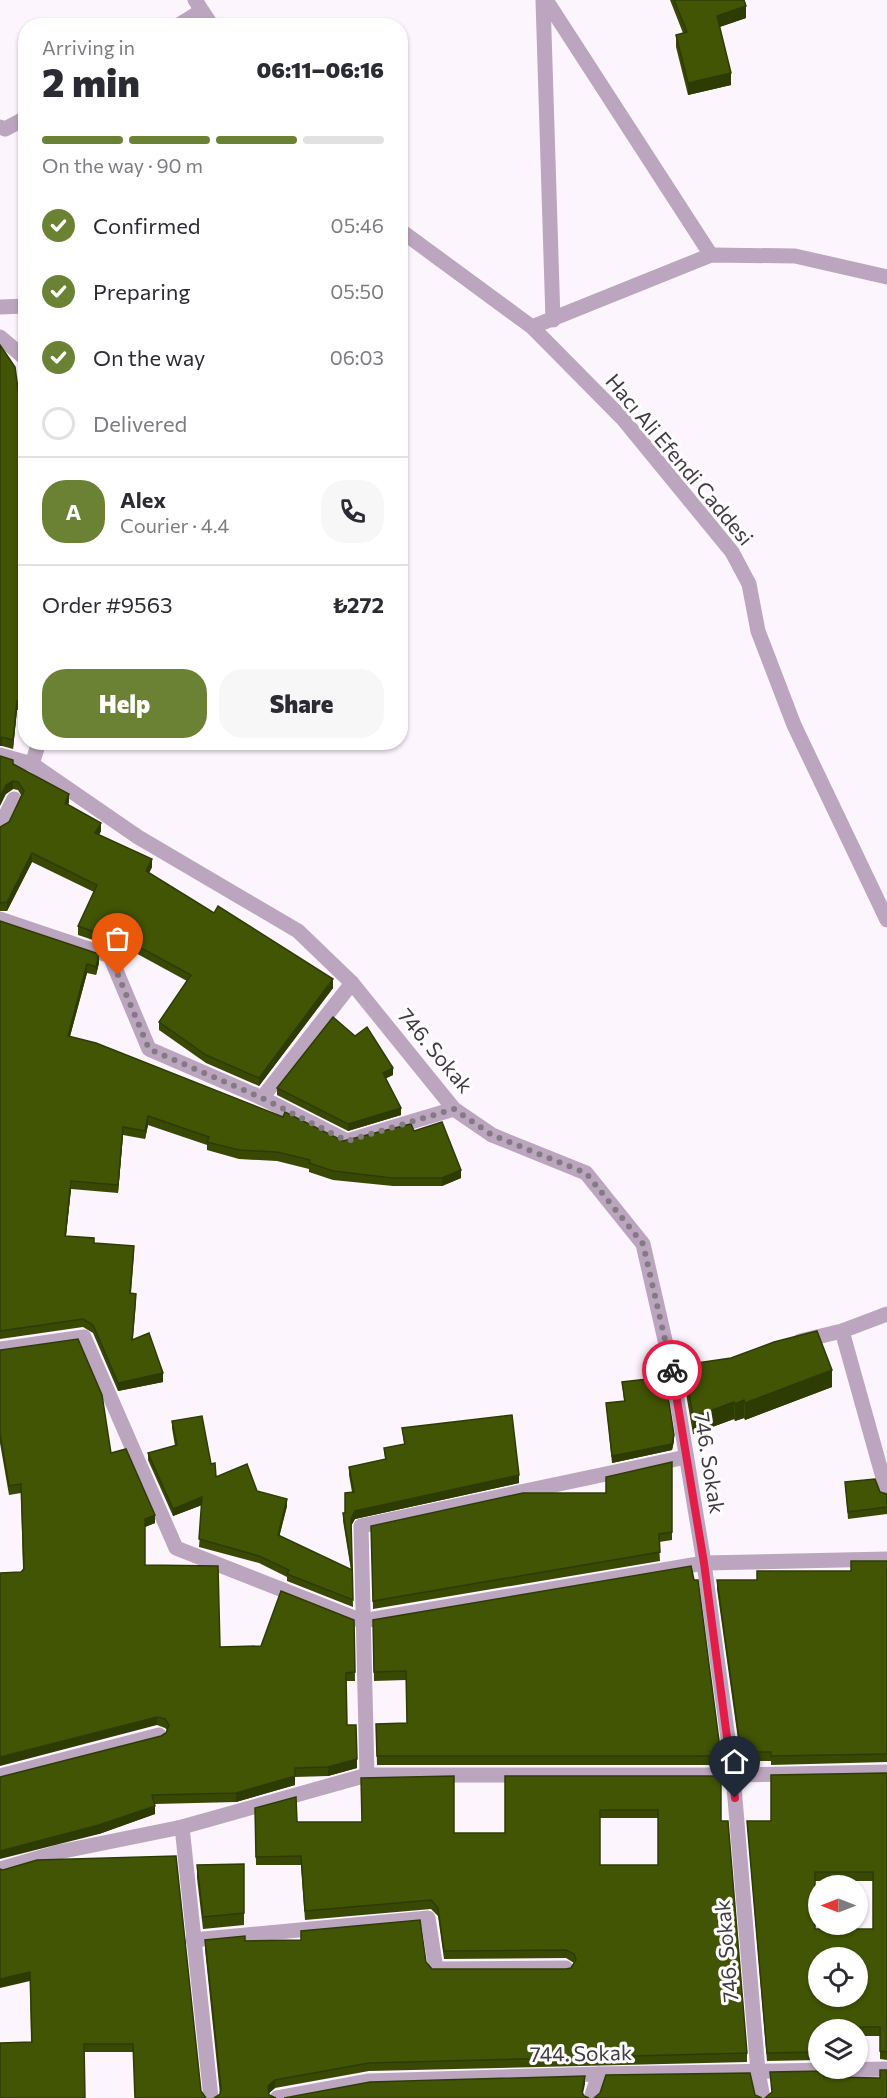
<!DOCTYPE html>
<meta charset="utf-8">
<style>
body{margin:0;font-family:Commissioner,sans-serif;background:#f7f7f7;color:#2b2b33;height:100vh;display:flex;flex-direction:column;font-size:22px;white-space:nowrap}
*{box-sizing:border-box;margin:0}
p{font-size:20px;color:#7c7c81}
.icon{flex:none;width:33px;height:33px;fill:none;stroke:currentColor;stroke-width:2;stroke-linecap:round;stroke-linejoin:round}
.map{position:relative;flex:1;overflow:hidden}
.side{position:absolute;left:18px;top:18px;width:390px;height:732px;display:flex;flex-direction:column;background:#fff;border-radius:24px;box-shadow:0 2px 4px #0004}
.side>*{flex:none}
.needle{width:39px;rotate:270deg}
.buttons{position:absolute;left:808px;top:1875px;display:grid;gap:12px}
.buttons a{display:grid;place-items:center;width:60px;height:60px;border-radius:50%;background:#fff;box-shadow:0 2px 4px #0004;font-size:30px}
.pin{position:absolute;display:grid;place-items:center;width:51px;height:51px;color:#fff;margin:-62px -26px;border-radius:50% 50% 50% 0;rotate:-45deg;box-shadow:0 0 6px #0007}
.pin .icon{rotate:45deg}
.courier{position:absolute;display:grid;place-items:center;width:60px;height:60px;margin:-30px;border:4px solid #e11d48;border-radius:50%;background:#fff;color:#222;box-shadow:0 2px 8px #0007}
.head em{font-style:normal;font-weight:800}
.head div{display:flex;flex-direction:column-reverse}
.head{display:flex;align-items:center;justify-content:space-between;height:102px;padding:0 24px}
h1{font-size:39px;font-weight:800;line-height:45px}
.bar{display:grid;grid-template-columns:repeat(4,1fr);gap:9px 6px;align-content:center;height:72px;padding:0 24px}
.bar i{height:8px;border-radius:4px;background:#e1e1e2}
.bar .on{background:#6b8234}
.bar p{grid-column:span 4}
.line{display:flex;align-items:center;gap:15px;padding:0 24px;border-top:2px solid #e1e1e2}
.line div{flex:1}
.round{display:grid;place-items:center;flex:none;width:63px;height:63px;border-radius:24px;background:#f7f7f7}
ol{padding:0 24px;list-style:none}
li{display:flex;align-items:center;gap:18px;height:66px}
li p{margin-inline-start:auto}
li .icon{padding:6px;border-radius:50%;background:#6b8234;color:#fff;stroke-width:4}
li:last-child{color:#7c7c81}
li i{width:33px;height:33px;border:3px solid #e1e1e2;border-radius:50%}
.primary-button{display:flex;gap:12px;margin-top:auto;padding:12px 24px}
.primary-button a{flex:1;height:69px;border-radius:24px;background:#6b8234;color:#fff;font-size:24px;font-weight:800;line-height:69px;text-align:center}
.primary-button a+a{background:#f7f7f7;color:#2b2b33}
.map>svg:first-child{display:block}
.lines{fill:none;stroke-linecap:round;stroke-linejoin:round}
.minor{stroke:#bca5bf;stroke-width:15}
.wall{fill:#394904;fill-rule:evenodd}
.shaded-wall{fill:#2e3c04}
.building{fill:#425505;stroke:#2e3c04;stroke-width:1.5;fill-rule:evenodd}
.done{stroke:#837b84;stroke-width:6;stroke-dasharray:0 10.8}
.route{stroke:#e11d48;stroke-width:8}
.labels{text-anchor:middle;stroke-width:6;stroke-linejoin:round;paint-order:stroke}
.street-label{font-size:21px;fill:#423a43;stroke:#fff}
</style>
<div class="map">
<svg width="887" height="2098" viewBox="0 0 887 2098">
<rect width="100%" height="100%" fill="#fdf5fe"/>
<g class="lines">
<!-- minor -->
<g class="minor">
<path d="M195,0L212,26"/>
<path d="M543,0L553,320"/>
<path d="M546,0L711,255"/>
<path d="M177,26L201,11"/>
<path d="M0,127L5,129L26,118"/>
<path d="M400,230L532,327L623,419L732,552L749,584L758,631L794,725L887,920"/>
<path d="M0,307L26,306"/>
<path d="M532,327L711,255L795,256L887,277"/>
<path d="M0,337L26,359"/>
<path d="M0,755L32,764L138,837L298,931L352,983L454,1109L492,1135L586,1173L643,1244L673,1375L704,1563L733,1775L758,2072L763,2098"/>
<path d="M32,764L39,742"/>
<path d="M0,826L14,799"/>
<path d="M0,919L110,956L149,1049L262,1098L347,1141L454,1109"/>
<path d="M262,1098L352,983"/>
<path d="M842,1331L887,1314"/>
<path d="M800,1341L842,1331L887,1492"/>
<path d="M0,1349L84,1337L176,1548L362,1621L704,1563L887,1559"/>
<path d="M367,1775L361,1526L686,1457"/>
<path d="M0,1776L159,1735"/>
<path d="M0,1869L59,1852L182,1827"/>
<path d="M193,1940L428,1918L436,1969L566,1968"/>
<path d="M211,2098L182,1827L367,1775H733L887,1772"/>
<path d="M277,2098L369,2081L599,2074L887,2069"/>
<path d="M591,2098L599,2074"/>
</g>
</g>
<!-- wall -->
<g class="wall">
<path d="M670,0H744L746,18L719,27L731,85L688,95L676,47V35L683,33Z"/>
<path d="M0,345L19,396L26,395V670H22V710H17L13,749L2,746H0Z"/>
<path d="M13,764L69,802L68,805L101,831L99,835L152,867L149,873L333,988L259,1086L206,1063L159,1030V1022L187,981L110,939L108,945L78,935V926L94,892L32,862L7,911H0V827L9,822L21,795L18,790L13,789L6,794Z"/>
<path d="M0,921L99,963L96,975L87,973L70,1036L343,1141L414,1131L461,1178L442,1186H393L333,1180L309,1172V1169L277,1161L239,1159L207,1150V1145L148,1125L145,1139L123,1135L118,1193L71,1189L66,1236L94,1243L134,1254L131,1293L136,1302L133,1339L163,1382L118,1391L93,1333L83,1327L0,1339Z"/>
<path d="M393,1075L385,1078L401,1115L348,1131L277,1095V1088Z"/>
<path d="M0,1350L111,1453L155,1523L145,1527V1565L220,1647L261,1646L354,1620L355,1681H346L347,1725L357,1768L328,1776L295,1777V1785L236,1802L155,1804V1814L99,1834L2,1777L161,1736L166,1733L167,1730L165,1728L157,1725L21,1572L23,1569L21,1493L9,1495L0,1443Z"/>
<path d="M684,1365L832,1387L745,1420L744,1418L735,1421L734,1419L693,1434L684,1382Z"/>
<path d="M622,1382L674,1441L672,1450L612,1463L606,1403L624,1401Z"/>
<path d="M172,1421L211,1464L216,1477L257,1491L287,1506L279,1536L351,1570L343,1521V1513H345L352,1492L349,1475V1467L385,1459L384,1448L404,1444L402,1428L519,1483L355,1519L351,1526L353,1607L287,1581V1577L259,1563L199,1547L202,1505L173,1516L148,1460V1453L175,1446L172,1428Z"/>
<path d="M672,1462V1540L659,1542L660,1561L373,1609L371,1526L606,1493Z"/>
<path d="M845,1482L887,1494V1514L848,1519Z"/>
<path d="M887,1561V1762L771,1765V1761H741L717,1589V1580H757L851,1571Z"/>
<path d="M373,1620L721,1756V1765H377L376,1724L407,1723L406,1680L374,1681Z"/>
<path d="M887,1773V2060L880,2059V2036H858V2030H819V2060L767,2061L747,1821H771ZM815,1881H873V1929H815Z"/>
<path d="M505,1776L721,1821L747,2053V2062L369,2071L275,2088L269,2093V2095L220,2094L205,1949V1940L245,1941L426,1962L432,1969H566L571,1968L574,1963L566,1958L444,1959L438,1916L431,1909L305,1920L301,1865H256L255,1808L297,1822L454,1833H505ZM600,1818H658V1865H600Z"/>
<path d="M244,1864V1925L203,1929L197,1878V1865Z"/>
<path d="M0,1869L201,2091L133,2052H84L31,2042L30,1981Z"/>
</g>
<!-- shaded-wall -->
<g class="shaded-wall">
<path d="M746,6V18L717,28V16Z"/>
<path d="M731,73V85L688,95V83Z"/>
<path d="M17,701V710L13,749V740Z"/>
<path d="M2,737V746H0V738Z"/>
<path d="M13,781V789L6,794L0,806V797L6,785Z"/>
<path d="M69,794V802L65,811V803Z"/>
<path d="M101,823V831L95,842V833Z"/>
<path d="M32,853V862L7,911V902Z"/>
<path d="M152,859V867L146,879V871Z"/>
<path d="M110,931V939L108,945V937Z"/>
<path d="M99,954V963L96,975V967Z"/>
<path d="M87,964V973L68,1044V1036Z"/>
<path d="M333,979V988L259,1086V1078Z"/>
<path d="M393,1068V1075L383,1080V1073Z"/>
<path d="M401,1108V1115L348,1131V1124Z"/>
<path d="M148,1116V1125L145,1139V1131Z"/>
<path d="M123,1127V1135L118,1193V1185Z"/>
<path d="M461,1170V1178L442,1186V1178Z"/>
<path d="M71,1181V1189L65,1245V1236Z"/>
<path d="M832,1370V1387L745,1420V1403Z"/>
<path d="M163,1373V1382L118,1391V1383Z"/>
<path d="M744,1400V1418L735,1421V1404Z"/>
<path d="M734,1402V1419L693,1434V1417Z"/>
<path d="M674,1435V1441L672,1450L612,1463V1456Z"/>
<path d="M519,1475V1483L355,1519L351,1526V1519L355,1511Z"/>
<path d="M202,1497V1505L173,1516V1509Z"/>
<path d="M287,1499V1506L278,1542V1535Z"/>
<path d="M155,1515V1523L145,1527V1519Z"/>
<path d="M157,1717V1725L0,1766V1757Z"/>
<path d="M357,1759V1768L328,1776V1767Z"/>
<path d="M295,1776V1785L236,1802V1793Z"/>
<path d="M155,1806V1814L99,1834L0,1859V1851Z"/>
<path d="M30,1972V1981L0,1988V1979Z"/>
<path d="M585,2076V2084L582,2098V2092Z"/>
<path d="M275,2080V2088L268,2094V2086Z"/>
</g>
<!-- building -->
<g class="building">
<path d="M674,0H744L746,6L717,16L731,73L688,83L676,35L687,32Z"/>
<path d="M0,345L15,367L19,396L26,395V662L22,661V701H17L13,740L2,737L0,738Z"/>
<path d="M0,756L13,760V764L69,794L65,803L101,823L95,833L152,859L146,871L214,913L218,906L333,979L259,1078L206,1055L159,1022L191,975L110,931L108,937L78,926L97,885L32,853L7,902L0,903V827L9,822L24,791L18,782L13,781L6,785L0,797Z"/>
<path d="M0,921L99,954L96,967L87,964L68,1036L96,1043L283,1117L285,1112L343,1141L411,1124L414,1131L442,1122L461,1170L442,1178H393L333,1171L309,1163L310,1160L277,1152L239,1150L207,1142L209,1137L148,1116L145,1131L123,1127L118,1185L71,1181L65,1236L94,1238V1243L134,1246L130,1293L136,1294L132,1340L149,1333L163,1373L118,1383L93,1325L83,1319L0,1331Z"/>
<path d="M333,1017L355,1036L367,1027L393,1068L383,1073L401,1108L348,1124L277,1088Z"/>
<path d="M817,1331L832,1370L745,1403L744,1400L735,1404L734,1402L693,1417L684,1365L731,1358L774,1342Z"/>
<path d="M78,1339L102,1395L111,1453L126,1449L155,1515L145,1519V1565L218,1566L220,1647L261,1646L281,1591L354,1620L355,1672L346,1673L347,1725H356L357,1759L328,1767L295,1768V1776L236,1793L152,1795L155,1806L99,1825L0,1851V1777L161,1736L166,1733L169,1725L165,1719L157,1717L0,1757V1573L21,1572L24,1569L21,1484L9,1486L0,1434V1350H1Z"/>
<path d="M665,1377L674,1435L672,1444L612,1456L606,1403L625,1401L622,1382Z"/>
<path d="M512,1415L519,1475L355,1511L351,1519L353,1600L287,1574L289,1570L259,1556L199,1539L202,1497L173,1509L148,1453L177,1445L172,1421L202,1416L211,1464L215,1463L216,1477L247,1464L257,1491L287,1499L278,1535L352,1570L343,1513H345V1493L354,1492L349,1467L386,1459L384,1448L405,1444L402,1428Z"/>
<path d="M672,1462V1532L659,1534L660,1552L373,1601L371,1526L523,1493H606V1477Z"/>
<path d="M875,1479L880,1492L887,1494V1507L848,1512L845,1482Z"/>
<path d="M851,1561H887V1754L771,1756V1752H741L717,1580H757V1571H851Z"/>
<path d="M691,1566L694,1580H698L721,1756H377L376,1724L407,1723L406,1671L374,1672L373,1620Z"/>
<path d="M887,1773V2052L880,2051V2027H824V2030H819V2052L767,2053L747,1821H771V1775ZM815,1872H873V1929H815ZM819,1958H858V1996H819Z"/>
<path d="M454,1776V1833H505V1776H721V1821H728L747,2053L369,2063L275,2080L268,2086L269,2095L276,2098H214L220,2094L221,2088L205,1940L245,1936V1941L301,1940V1931L420,1920L426,1962L432,1969H566L571,1968L576,1960L574,1954L566,1950L444,1951L438,1908L431,1900L305,1911L301,1856L256,1857L255,1808L296,1797L297,1822H362L361,1778ZM600,1810H658V1865H600Z"/>
<path d="M176,1856L201,2091L206,2098H135L133,2044H84L85,2098H0V2043L32,2042L30,1972L0,1979V1869L3,1870L37,1860Z"/>
<path d="M244,1864V1913L203,1917L197,1865Z"/>
<path d="M880,2070H887V2098H765L772,2092L770,2072L824,2071V2077L880,2078Z"/>
<path d="M750,2073L755,2095L762,2098H594L600,2093L606,2075Z"/>
<path d="M585,2076L582,2092L584,2096L589,2098H284L370,2082Z"/>
</g>
<g class="lines">
<!-- done -->
<path class="done" d="M118,975L149,1049L262,1098L347,1141L454,1109L492,1135L586,1173L643,1244L672,1370"/>
<!-- route -->
<path class="route" d="M672,1370L704,1563L735,1798"/>
</g>
<g class="labels">
<!-- street labels -->
<g class="street-label">
<text transform="translate(679 460) rotate(50)" y="7">Hacı Ali Efendi Caddesi</text>
<text transform="translate(435 1051) rotate(50)" y="7">746. Sokak</text>
<text transform="translate(709 1463) rotate(81)" y="7">746. Sokak</text>
<text transform="translate(727 1951) rotate(-95)" y="7">746. Sokak</text>
<text transform="translate(581 2054) rotate(-1)" y="7">744. Sokak</text>
</g>
</g>
</svg>
<div class="buttons">
<a><svg class="needle" viewBox="-14 -14 28 28"><path d="M0-13l5 13h-10z" fill="#e53935"/><path d="M0 13l5-13h-10z" fill="#7c7c81"/></svg></a>
<a><svg class="icon" aria-label="locate" viewBox="0 0 24 24"><circle cx="12" cy="12" r="6"/><path d="M12 2v4M12 18v4M2 12h4M18 12h4"/></svg></a>
<a><svg class="icon" aria-label="layers" viewBox="0 0 24 24"><path d="M12 4l9 5-9 5-9-5zM3 14l9 5 9-5"/></svg></a>
</div>
<div class="pin" style="left:118px;top:975px;background:#ea580c"><svg class="icon" aria-label="bag" viewBox="0 0 24 24"><path d="M5 8h14l-1 12H6zM9 8a3 3 0 0 1 6 0"/></svg></div>
<div class="pin" style="left:735px;top:1798px;background:#1f2937"><svg class="icon" aria-label="home" viewBox="0 0 24 24"><path d="M3 11l9-7 9 7M6 9v11h12V9"/></svg></div>
<div class="courier" style="left:672px;top:1370px"><svg class="icon" aria-label="bike" viewBox="0 0 24 24"><circle cx="6" cy="16" r="4"/><circle cx="18" cy="16" r="4"/><path d="M6 16l4-8h5l3 8M10 8l3 8H6M13 5h3"/></svg></div>
<section class="side">
<div class="head"><div><h1>2 min</h1><p>Arriving in</p></div><em>06:11–06:16</em></div>
<div class="bar"><i class="on"></i><i class="on"></i><i class="on"></i><i></i><p>On the way · 90 m</p></div>
<ol>
<li><svg class="icon" aria-label="check" viewBox="0 0 24 24"><path d="M5 12l5 5 9-10"/></svg>Confirmed<p>05:46</p></li>
<li><svg class="icon" aria-label="check" viewBox="0 0 24 24"><path d="M5 12l5 5 9-10"/></svg>Preparing<p>05:50</p></li>
<li><svg class="icon" aria-label="check" viewBox="0 0 24 24"><path d="M5 12l5 5 9-10"/></svg>On the way<p>06:03</p></li>
<li><i></i>Delivered</li>
</ol>
<div class="line" style="height:108px"><b class="round" style="background:#6b8234;color:#fff">A</b><div><b>Alex</b><p>Courier · 4.4</p></div><a class="round"><svg class="icon" aria-label="phone" viewBox="0 0 24 24"><path d="M5 4h4l2 5-3 2q2 4 5 5l2-3 5 2v4C11 20 4 13 5 4z"/></svg></a></div>
<div class="line" style="height:78px"><div>Order #9563</div><b>₺272</b></div>
<div class="primary-button"><a>Help</a><a>Share</a></div>
</section>
</div>
